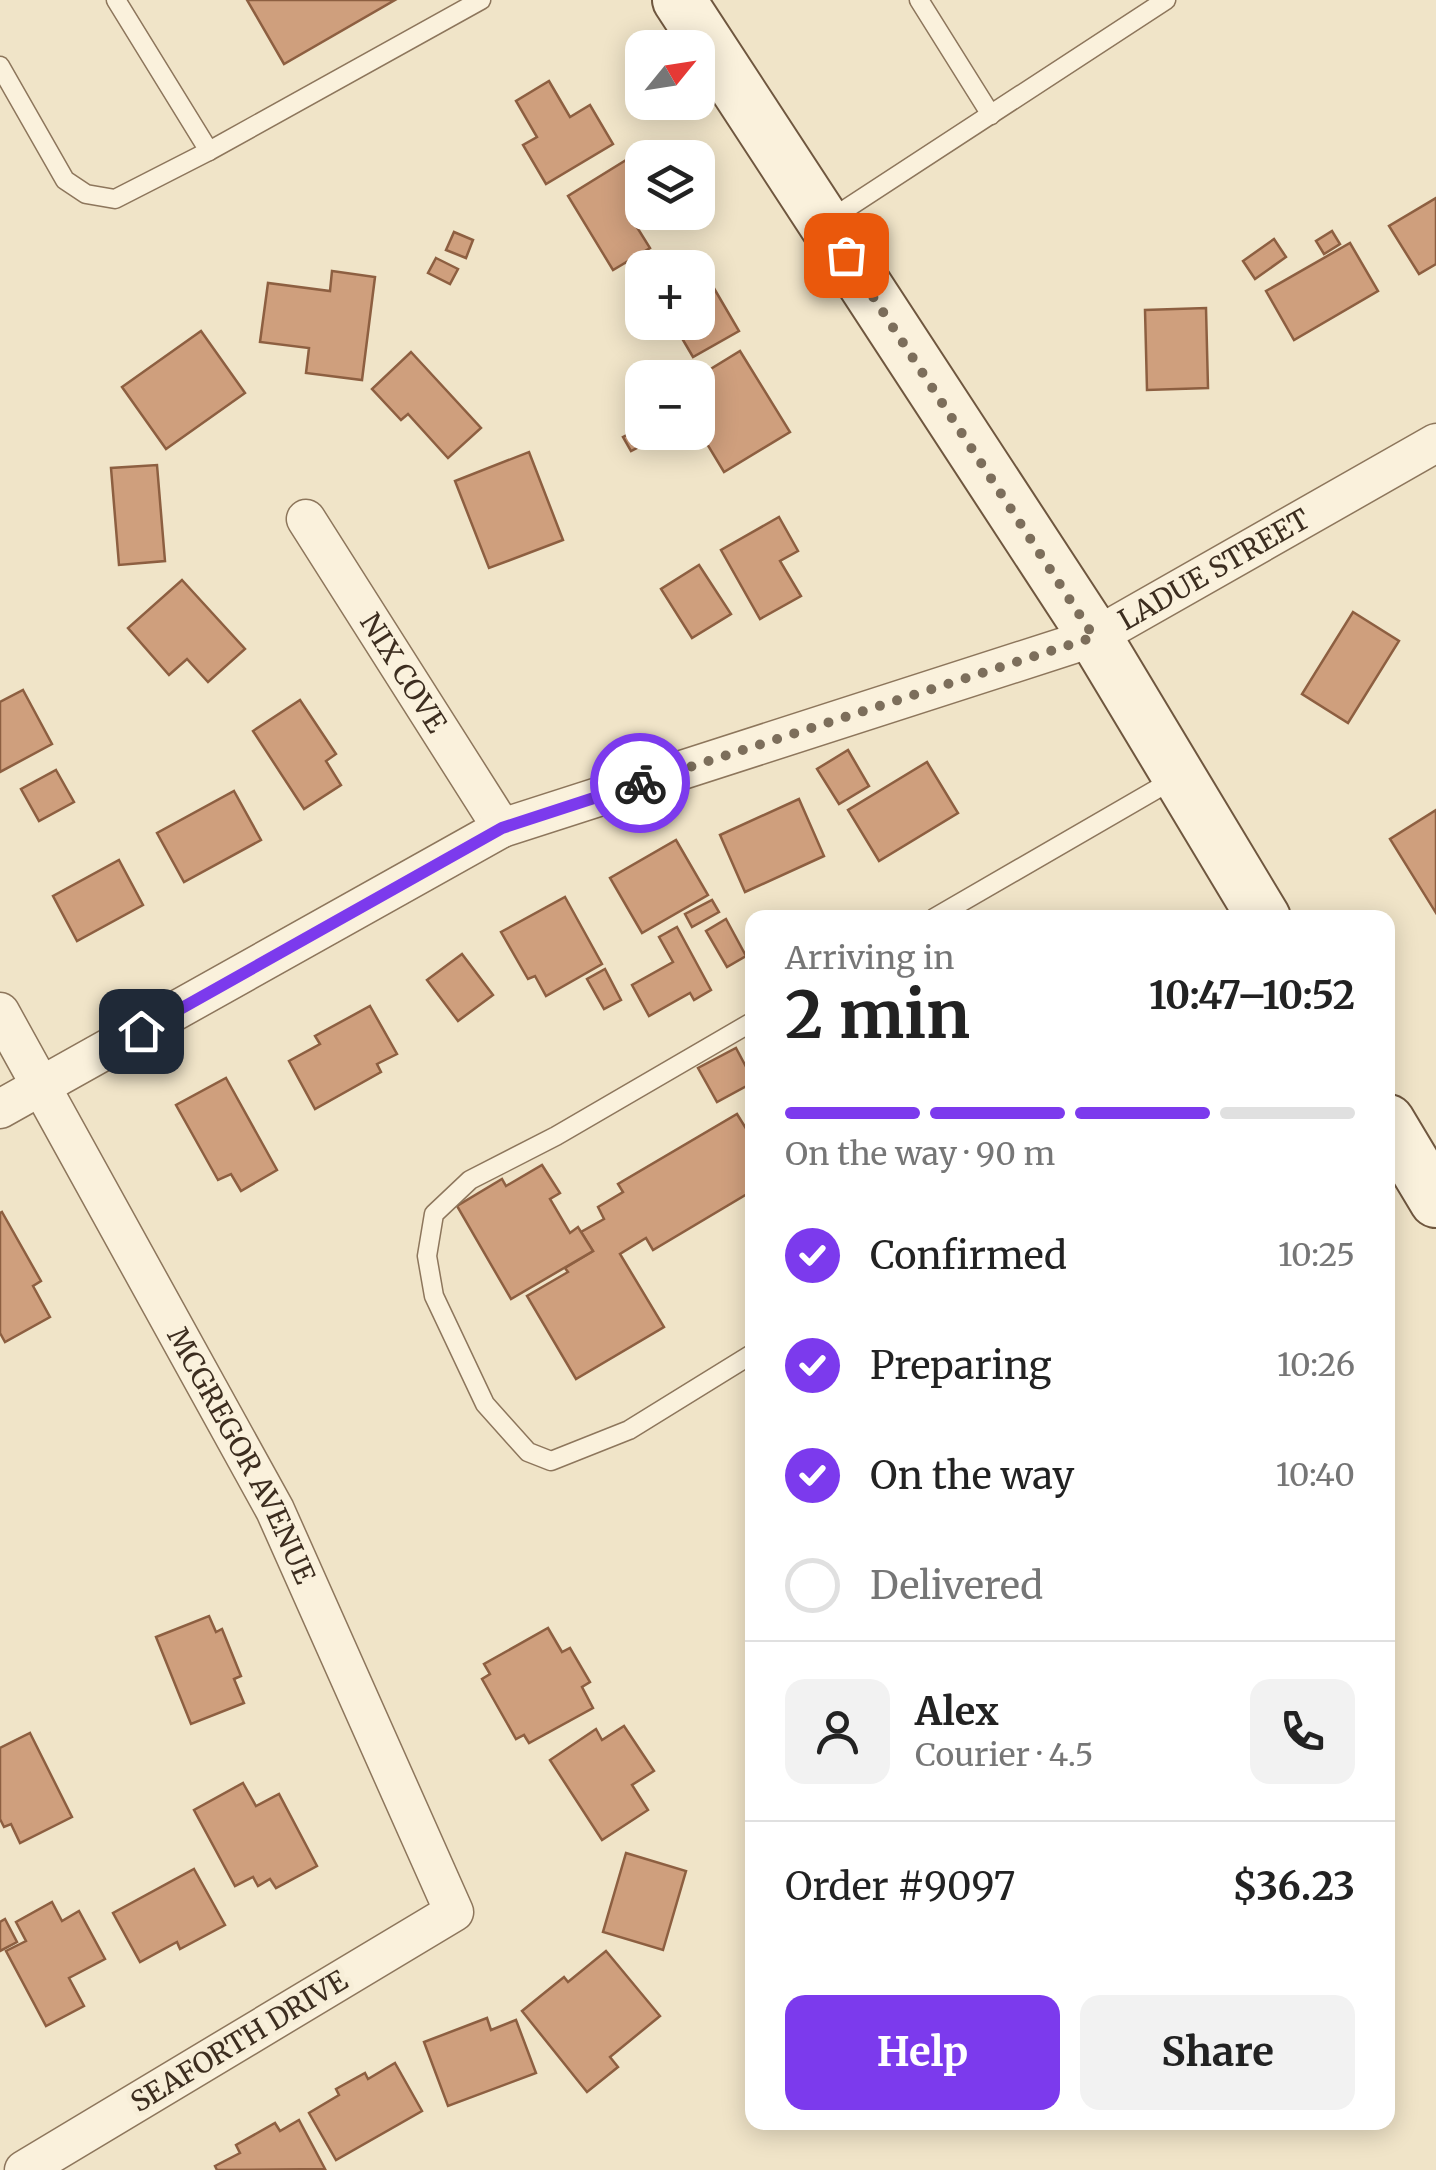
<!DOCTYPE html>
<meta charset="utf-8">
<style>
body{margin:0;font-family:Merriweather,serif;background:#f2f2f2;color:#222;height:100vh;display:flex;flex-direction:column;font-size:38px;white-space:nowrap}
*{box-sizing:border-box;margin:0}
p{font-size:32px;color:#767676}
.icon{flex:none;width:55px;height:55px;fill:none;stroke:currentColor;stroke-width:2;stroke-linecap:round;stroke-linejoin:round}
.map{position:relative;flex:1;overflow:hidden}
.side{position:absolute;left:745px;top:910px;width:650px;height:1220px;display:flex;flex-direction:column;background:#fff;border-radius:20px;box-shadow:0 5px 25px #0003}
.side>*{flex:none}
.needle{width:65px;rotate:60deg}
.buttons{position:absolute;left:625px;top:30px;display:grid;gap:20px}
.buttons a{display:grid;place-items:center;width:90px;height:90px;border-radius:20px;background:#fff;box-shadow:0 5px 25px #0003;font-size:50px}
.pin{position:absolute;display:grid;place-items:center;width:85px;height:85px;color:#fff;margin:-42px;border-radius:20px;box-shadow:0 5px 15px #0006}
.courier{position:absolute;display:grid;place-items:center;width:100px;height:100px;margin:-50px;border:8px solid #7c3aed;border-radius:50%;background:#fff;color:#222;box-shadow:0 2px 12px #0007}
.head em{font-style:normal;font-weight:700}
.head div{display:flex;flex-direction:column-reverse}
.head{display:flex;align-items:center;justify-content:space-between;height:170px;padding:0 40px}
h1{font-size:65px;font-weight:700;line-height:75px}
.bar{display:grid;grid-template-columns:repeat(4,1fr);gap:15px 10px;align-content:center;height:120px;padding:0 40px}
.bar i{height:12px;border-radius:8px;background:#e0e0e0}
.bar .current{background:#7c3aed}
.bar p{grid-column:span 4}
.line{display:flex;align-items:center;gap:25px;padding:0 40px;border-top:2px solid #e0e0e0}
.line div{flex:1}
.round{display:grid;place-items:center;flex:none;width:105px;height:105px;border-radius:20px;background:#f2f2f2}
ol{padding:0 40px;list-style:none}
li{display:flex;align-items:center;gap:30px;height:110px}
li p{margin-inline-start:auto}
li .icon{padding:10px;border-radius:50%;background:#7c3aed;color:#fff;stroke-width:4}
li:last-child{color:#767676}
li i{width:55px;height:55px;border:5px solid #e0e0e0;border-radius:50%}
.cta{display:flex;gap:20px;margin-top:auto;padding:20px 40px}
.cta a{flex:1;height:115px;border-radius:20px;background:#7c3aed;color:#fff;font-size:40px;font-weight:700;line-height:115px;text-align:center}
.cta a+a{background:#f2f2f2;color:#222}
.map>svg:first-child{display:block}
.building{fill:#cf9f7d;stroke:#8d5f41;stroke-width:2.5}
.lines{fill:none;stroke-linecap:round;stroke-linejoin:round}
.lane-casing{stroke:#8d765c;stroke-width:21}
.street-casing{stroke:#8d765c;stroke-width:41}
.secondary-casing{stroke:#6f573f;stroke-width:56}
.lane{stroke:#faf1dc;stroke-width:18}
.street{stroke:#faf1dc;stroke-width:38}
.secondary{stroke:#faf1dc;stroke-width:52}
.done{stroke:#7c6e5b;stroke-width:10;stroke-dasharray:0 18}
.route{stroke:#7c3aed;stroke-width:12}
.labels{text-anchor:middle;stroke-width:10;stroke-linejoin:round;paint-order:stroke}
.street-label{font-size:28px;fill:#3d2e20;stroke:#f7eed8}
</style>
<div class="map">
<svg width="1436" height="2170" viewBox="0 0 1436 2170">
<rect width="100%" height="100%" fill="#f0e4c8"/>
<!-- building -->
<g class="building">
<path d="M247,0H395L284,64Z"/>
<path d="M549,81L570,117L590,105L613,144L546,184L523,145L537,137L516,101Z"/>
<path d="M631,157L642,175V208L630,216L650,248L613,270L568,196Z"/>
<path d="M1436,198V264L1419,274L1389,226Z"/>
<path d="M1332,231L1340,244L1324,254L1316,241Z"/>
<path d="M454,232L473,240L466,258L446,250Z"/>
<path d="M1274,239L1286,257L1255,279L1243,261Z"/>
<path d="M1350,243L1378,291L1294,340L1266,291Z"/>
<path d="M436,258L458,269L450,284L428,273Z"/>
<path d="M332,271L375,277L362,380L306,373L309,348L260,342L268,283L330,291Z"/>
<path d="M708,278L739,331L693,357L676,328L668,333L662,322H698V285Z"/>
<path d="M1206,308L1208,388L1147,390L1145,310Z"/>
<path d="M201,331L245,393L166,449L122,387Z"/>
<path d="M740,351L790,432L724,472L698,429L696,378Z"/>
<path d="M411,352L481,428L448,458L408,414L401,420L372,389Z"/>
<path d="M642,427V432H652L656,438L631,451L623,437Z"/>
<path d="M529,452L563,540L489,568L455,481Z"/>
<path d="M157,465L165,561L119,565L111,468Z"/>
<path d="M779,517L798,551L780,561L801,596L760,619L721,550Z"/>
<path d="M699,565L731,614L692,638L661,589Z"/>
<path d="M182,580L245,649L208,682L187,659L169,675L128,628Z"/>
<path d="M1353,612L1399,641L1348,723L1302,694Z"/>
<path d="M23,690L52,744L0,772V702Z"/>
<path d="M300,700L336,754L326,761L341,785L304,809L253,731Z"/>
<path d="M848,750L869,786L839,804L817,769Z"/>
<path d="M927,762L958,813L879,861L848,810Z"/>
<path d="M56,770L74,802L39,821L21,789Z"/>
<path d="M234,791L261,840L184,882L157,833Z"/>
<path d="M799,799L824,856L745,892L720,835Z"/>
<path d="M1436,810V913L1390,839Z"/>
<path d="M676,840L708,895L642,933L610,878Z"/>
<path d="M119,860L143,905L77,941L53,896Z"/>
<path d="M565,897L602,964L546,996L535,976L528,979L501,932Z"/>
<path d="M712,900L719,912L692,927L685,914Z"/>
<path d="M726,919L746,956L727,967L706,931Z"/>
<path d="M677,927L711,990L694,1000L690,993L649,1016L632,985L673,962L659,937Z"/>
<path d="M462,954L493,995L458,1021L427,980Z"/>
<path d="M605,969L621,1000L604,1009L587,979Z"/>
<path d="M370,1006L397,1054L377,1064L381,1072L315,1109L289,1061L320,1044L315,1036Z"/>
<path d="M736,1048L752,1078V1083L717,1102L698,1068Z"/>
<path d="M226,1078L277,1170L241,1191L231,1174L218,1180L176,1105Z"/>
<path d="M737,1114L752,1138V1191L653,1250L646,1238L620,1254L664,1327L576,1379L527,1296L568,1272L565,1268L593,1251L581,1232L604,1219L598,1207L623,1192L618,1184Z"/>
<path d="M542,1165L560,1193L550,1199L570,1233L578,1227L593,1251L511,1299L457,1206L502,1179L506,1186Z"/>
<path d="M2,1212L41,1281L33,1286L50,1317L5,1342L0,1333V1213Z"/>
<path d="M209,1616L216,1632L222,1629L241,1676L234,1679L244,1703L191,1724L156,1637Z"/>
<path d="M548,1628L562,1652L570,1648L590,1682L582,1687L593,1708L529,1743L524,1735L516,1739L482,1679L490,1674L484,1664Z"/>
<path d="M624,1726L654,1771L632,1785L648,1810L602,1840L550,1760L596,1729L602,1740Z"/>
<path d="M30,1733L72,1817L20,1843L11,1824L4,1827L0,1819V1748Z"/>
<path d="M243,1783L256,1806L279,1794L317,1866L276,1888L270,1879L258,1886L253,1877L235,1886L194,1810Z"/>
<path d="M626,1853L686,1871L663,1950L603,1932Z"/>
<path d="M194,1869L225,1925L180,1949L177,1942L140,1962L113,1913Z"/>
<path d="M52,1902L62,1921L79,1911L105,1959L69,1978L84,2006L46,2026L6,1951L26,1941L16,1922Z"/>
<path d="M5,1919L17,1942L0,1951V1922Z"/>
<path d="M606,1951L660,2016L610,2057L618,2067L587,2092L522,2011L564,1977L568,1982Z"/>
<path d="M487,2018L491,2030L516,2020L536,2073L448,2106L424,2042Z"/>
<path d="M395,2063L422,2111L336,2160L309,2113L339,2095L336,2089L365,2073L368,2079Z"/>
<path d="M299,2120L325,2169L217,2170L215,2166L240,2153L236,2145L275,2123L280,2131Z"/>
</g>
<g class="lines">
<defs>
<g id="lane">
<path d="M116,0L209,151"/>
<path d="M919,0L991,115"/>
<path d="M0,66L65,180L86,194L115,199L209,151L481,0"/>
<path d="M829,220L1166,0"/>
<path d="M934,918L1176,778"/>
<path d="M752,1022L556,1136L470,1180L434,1214L427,1256L434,1296L485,1404L528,1452L551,1461L629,1430L752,1354"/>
</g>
<g id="street">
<path id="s1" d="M306,519L502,828"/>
<path id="s2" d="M0,1012L275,1510L454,1912L24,2170"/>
<path id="s3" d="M0,1109L502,828L1095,637L1436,443"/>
</g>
<g id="secondary">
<path d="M679,0L1095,637L1264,918"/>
<path d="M1388,1121L1436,1201"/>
</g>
</defs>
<!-- lane casing -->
<use href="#lane" class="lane-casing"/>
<!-- street casing -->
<use href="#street" class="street-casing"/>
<!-- secondary casing -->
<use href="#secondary" class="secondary-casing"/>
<!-- lane -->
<use href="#lane" class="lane"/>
<!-- street -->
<use href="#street" class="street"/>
<!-- secondary -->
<use href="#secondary" class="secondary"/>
</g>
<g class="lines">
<!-- done -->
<path class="done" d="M640,783L1094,637L846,255"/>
<!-- route -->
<path class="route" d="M141,1031L502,828L640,783"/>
</g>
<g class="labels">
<!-- street labels -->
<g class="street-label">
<text dy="10" stroke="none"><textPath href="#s3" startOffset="1335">LADUE STREET</textPath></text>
<text dy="10" stroke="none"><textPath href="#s1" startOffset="182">NIX COVE</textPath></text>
<text dy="10" stroke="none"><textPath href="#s2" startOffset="505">MCGREGOR AVENUE</textPath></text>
<text transform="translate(239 2041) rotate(-31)" y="10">SEAFORTH DRIVE</text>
</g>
</g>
</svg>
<div class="buttons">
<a><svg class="needle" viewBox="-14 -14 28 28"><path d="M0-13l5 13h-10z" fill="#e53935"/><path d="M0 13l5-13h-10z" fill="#767676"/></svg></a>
<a><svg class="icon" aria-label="layers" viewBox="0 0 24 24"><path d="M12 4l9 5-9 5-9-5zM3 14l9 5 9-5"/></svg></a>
<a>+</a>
<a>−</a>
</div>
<div class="pin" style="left:846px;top:255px;background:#ea580c"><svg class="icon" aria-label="bag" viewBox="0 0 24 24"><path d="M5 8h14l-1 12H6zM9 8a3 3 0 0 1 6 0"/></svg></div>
<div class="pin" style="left:141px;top:1031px;background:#1f2937"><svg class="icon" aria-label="home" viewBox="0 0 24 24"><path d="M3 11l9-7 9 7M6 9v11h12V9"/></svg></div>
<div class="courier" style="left:640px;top:783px"><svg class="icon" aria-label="bike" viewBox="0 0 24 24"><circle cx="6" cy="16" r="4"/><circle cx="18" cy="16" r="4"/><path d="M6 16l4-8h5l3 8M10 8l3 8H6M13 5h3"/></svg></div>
<section class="side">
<div class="head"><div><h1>2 min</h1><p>Arriving in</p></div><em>10:47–10:52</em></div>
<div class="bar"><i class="current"></i><i class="current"></i><i class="current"></i><i></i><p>On the way · 90 m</p></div>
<ol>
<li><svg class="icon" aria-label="check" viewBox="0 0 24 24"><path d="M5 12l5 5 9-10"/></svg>Confirmed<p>10:25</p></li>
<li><svg class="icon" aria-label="check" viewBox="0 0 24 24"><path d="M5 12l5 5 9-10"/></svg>Preparing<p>10:26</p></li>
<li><svg class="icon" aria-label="check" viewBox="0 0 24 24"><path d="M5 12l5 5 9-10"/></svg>On the way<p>10:40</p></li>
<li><i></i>Delivered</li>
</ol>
<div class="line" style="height:180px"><a class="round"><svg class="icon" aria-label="person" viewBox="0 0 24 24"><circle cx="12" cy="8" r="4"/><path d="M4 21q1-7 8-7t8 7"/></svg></a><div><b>Alex</b><p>Courier · 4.5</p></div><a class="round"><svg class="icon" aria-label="phone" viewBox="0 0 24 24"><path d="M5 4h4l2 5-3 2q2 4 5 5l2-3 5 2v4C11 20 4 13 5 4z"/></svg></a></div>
<div class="line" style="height:130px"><div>Order #9097</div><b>$36.23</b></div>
<div class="cta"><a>Help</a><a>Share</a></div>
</section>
</div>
